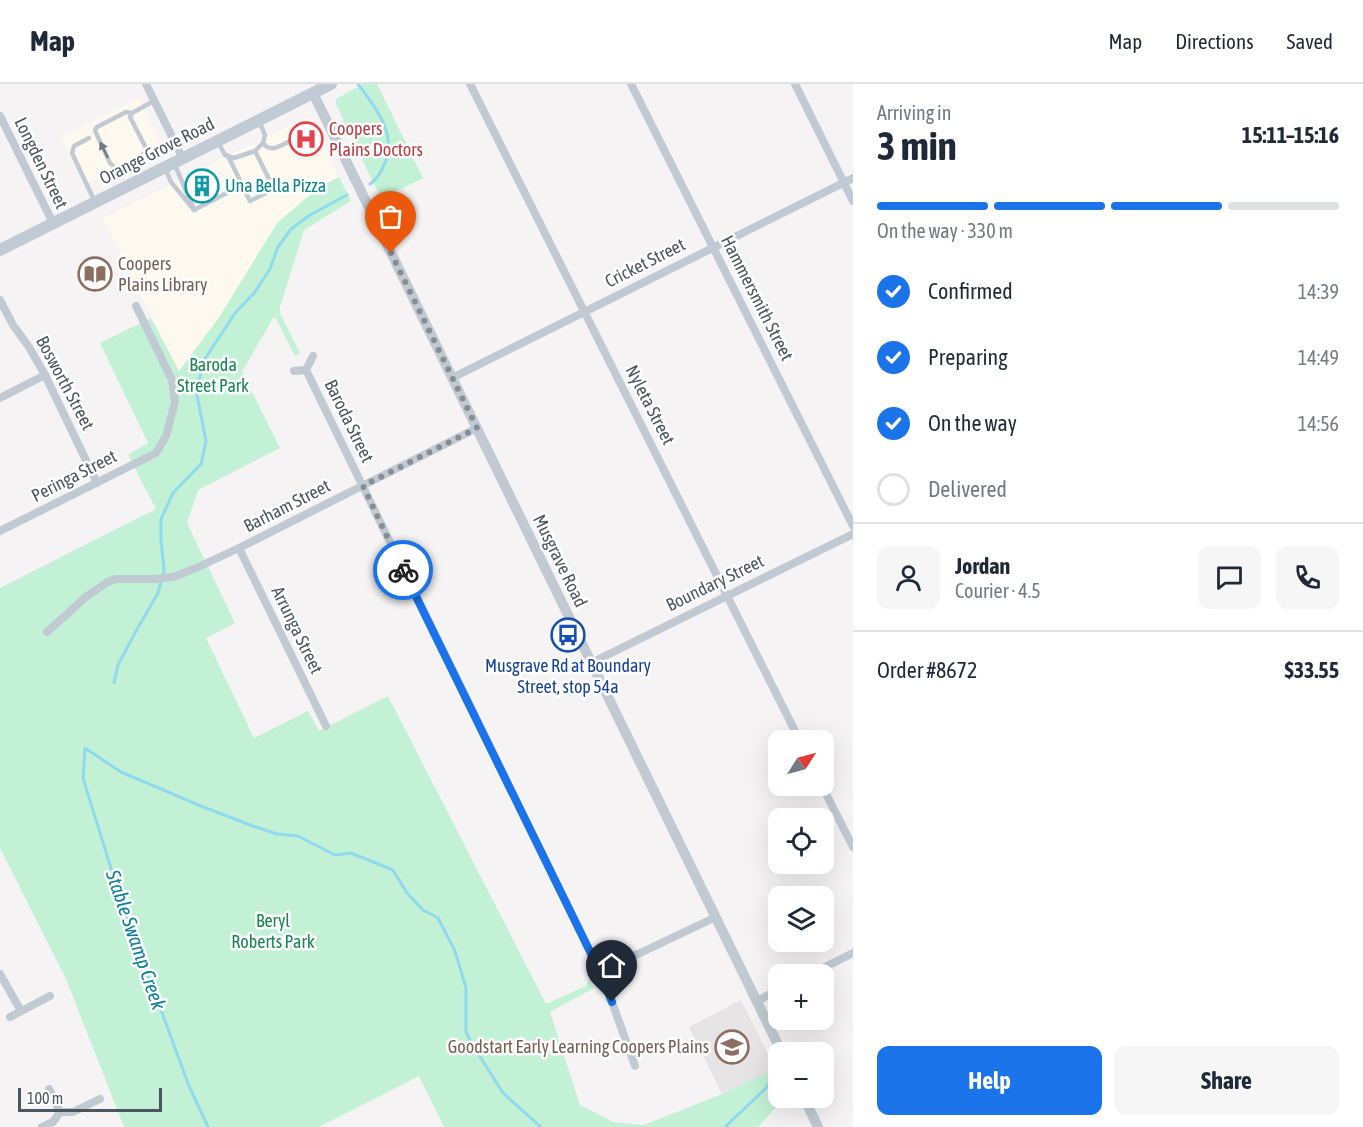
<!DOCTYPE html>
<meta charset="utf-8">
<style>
body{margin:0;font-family:"Asap Condensed",sans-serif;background:#f6f6f7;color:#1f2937;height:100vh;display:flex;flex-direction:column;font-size:22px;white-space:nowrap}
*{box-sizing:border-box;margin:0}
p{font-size:20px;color:#747a83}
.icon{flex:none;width:33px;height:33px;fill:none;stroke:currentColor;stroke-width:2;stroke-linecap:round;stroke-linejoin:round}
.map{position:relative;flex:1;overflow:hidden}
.details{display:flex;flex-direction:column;background:#fff;width:510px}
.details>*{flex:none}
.needle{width:39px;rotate:54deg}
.buttons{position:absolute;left:768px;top:646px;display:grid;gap:12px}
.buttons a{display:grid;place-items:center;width:66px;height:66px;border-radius:12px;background:#fff;box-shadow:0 6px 24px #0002;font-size:30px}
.scale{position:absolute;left:18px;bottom:15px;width:144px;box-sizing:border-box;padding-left:6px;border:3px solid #4a5661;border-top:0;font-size:16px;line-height:21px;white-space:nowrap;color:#4a5661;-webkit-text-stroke:4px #fff;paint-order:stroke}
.pin{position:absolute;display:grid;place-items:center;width:51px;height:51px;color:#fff;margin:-62px -26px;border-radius:50% 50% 50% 0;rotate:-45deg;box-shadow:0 0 6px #0007}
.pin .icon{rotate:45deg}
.courier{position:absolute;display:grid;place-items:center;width:60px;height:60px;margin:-30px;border:4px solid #1a73e8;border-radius:50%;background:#fff;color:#222;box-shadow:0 2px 8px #0007}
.headline em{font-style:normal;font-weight:700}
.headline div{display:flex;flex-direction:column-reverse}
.headline{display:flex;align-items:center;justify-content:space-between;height:102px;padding:0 24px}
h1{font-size:39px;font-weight:700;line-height:45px}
.bar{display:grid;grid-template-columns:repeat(4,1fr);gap:9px 6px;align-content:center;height:72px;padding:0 24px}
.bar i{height:8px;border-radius:4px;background:#e0e1e3}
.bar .selected{background:#1a73e8}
.bar p{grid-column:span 4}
.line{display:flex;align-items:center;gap:15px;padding:0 24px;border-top:2px solid #e0e1e3}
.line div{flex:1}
.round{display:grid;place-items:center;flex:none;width:63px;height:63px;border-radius:12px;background:#f6f6f7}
ol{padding:0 24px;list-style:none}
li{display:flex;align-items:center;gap:18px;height:66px}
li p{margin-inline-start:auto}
li .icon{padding:6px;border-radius:50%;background:#1a73e8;color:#fff;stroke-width:4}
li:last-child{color:#747a83}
li i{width:33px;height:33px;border:3px solid #e0e1e3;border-radius:50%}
.primary-button{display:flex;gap:12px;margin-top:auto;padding:12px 24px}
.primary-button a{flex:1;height:69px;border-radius:12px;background:#1a73e8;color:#fff;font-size:24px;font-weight:700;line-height:69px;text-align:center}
.primary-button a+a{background:#f6f6f7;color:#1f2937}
header{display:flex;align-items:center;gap:36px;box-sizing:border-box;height:84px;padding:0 30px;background:#fff;border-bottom:2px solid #e0e1e3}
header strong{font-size:28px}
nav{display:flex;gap:33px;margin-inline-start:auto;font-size:21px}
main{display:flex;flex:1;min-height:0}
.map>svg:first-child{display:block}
.commercial{fill:#fdf9ef}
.education{fill:#e6e4e5}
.green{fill:#c3f1d5}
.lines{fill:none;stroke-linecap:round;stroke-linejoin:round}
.stream{stroke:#90daee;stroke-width:3}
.service{stroke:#c1cad2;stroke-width:4.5}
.minor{stroke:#c1cad2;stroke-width:8}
.tertiary{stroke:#c1cad2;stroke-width:10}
.secondary{stroke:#c1cbd6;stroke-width:12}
.oneway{fill:#6e7983}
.done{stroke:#868d94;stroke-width:6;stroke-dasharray:0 10.8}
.route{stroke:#1a73e8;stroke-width:8}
.labels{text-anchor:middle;stroke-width:5;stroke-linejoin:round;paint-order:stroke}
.health-label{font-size:18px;fill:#be3a42;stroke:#fff;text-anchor:start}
.street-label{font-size:18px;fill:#4a5661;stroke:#fff}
.culture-label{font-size:18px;fill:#0d838f;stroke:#fff;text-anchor:start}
.education-label{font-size:18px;fill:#785e54;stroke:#fff;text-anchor:start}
.park-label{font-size:18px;fill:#17864f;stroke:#fff}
.transit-label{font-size:18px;fill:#164399;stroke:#fff}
.water-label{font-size:20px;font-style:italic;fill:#0c7c9b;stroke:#fff}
</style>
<header>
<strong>Map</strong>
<nav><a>Map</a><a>Directions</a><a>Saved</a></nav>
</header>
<main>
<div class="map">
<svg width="853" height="1043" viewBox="0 0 853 1043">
<rect width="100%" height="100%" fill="#f5f3f3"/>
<!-- commercial -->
<g class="commercial">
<path d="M139,15L161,60L162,65L157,70L116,91L110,89L85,101L61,53Z"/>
<path d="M309,32L339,93L318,104L179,287L102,134Z"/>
</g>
<!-- education -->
<path class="education" d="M741,916L775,984L722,1010L689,943Z"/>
<!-- green -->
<g class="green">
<path d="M363,0H377L423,94L381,115L336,20V15Z"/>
<path d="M339,93L351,117L304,146L280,223V229L300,269L295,272L276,234H273L242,288L280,364L198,406L187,439L235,539L206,554L254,654L308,627L319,647L388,612L546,920L586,902L589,895L594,904L550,928L580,1021L613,1038L644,1041L722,1010L775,984L778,992V1014H785L758,1043H444L419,992L319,1043H124L66,895L0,764V504L156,425L128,371L148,359L100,259L151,234L179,287L218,235L277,139L318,104Z"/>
</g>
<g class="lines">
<!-- stream -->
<g class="stream">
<path d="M358,0C376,24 398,51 384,81C380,90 377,95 370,100"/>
<path d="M114,599L118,581L136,547L158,509L164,486L161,456V435L173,409L201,380L206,357L196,306L205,275L235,229L255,208L270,185L278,163L291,145L310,131L347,111"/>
<path d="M208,1043L189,1002L122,820L83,694L85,664L121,688L201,722L250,741L277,750L298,752L335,771L351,769L393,786L407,809L423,826L438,834L455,867L466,904V948L472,960L503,1009L541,1043"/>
<path d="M725,1043L765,1005L775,992"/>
</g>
<!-- service -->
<g class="service">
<path d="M132,29L130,33L147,66L140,74L119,84H115L110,79L97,51L95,46L97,43L126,28L132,29L154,17"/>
<path d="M89,54L74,62L72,69L94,116"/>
<path d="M218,58L225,71L234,74L255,67L263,59L265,51L259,37"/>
<path d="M263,59C271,70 281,61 292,56"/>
<path d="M228,72L250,117L274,105L255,67"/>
<path d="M174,79L193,123"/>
<path d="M165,84L171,98L194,126"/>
<path d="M194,126L242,101"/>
</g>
<!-- minor -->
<g class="minor">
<path d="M146,0L183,75"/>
<path d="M470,0L800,657"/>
<path d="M631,0L853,442"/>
<path d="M795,0L853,117"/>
<path d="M0,32L53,139"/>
<path d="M0,216L13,241L29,263L45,291L97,399"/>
<path d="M306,286L604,896L635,982"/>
<path d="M294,287L306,286L313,272"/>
<path d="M452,294L853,94"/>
<path d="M0,314L45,291"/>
<path d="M0,447L156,369L166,352L175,318L172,296L136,222"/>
<path d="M239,464L326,642"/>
<path d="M47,548L87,512L106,499L115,495H155L173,493L194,485L239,464L477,344"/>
<path d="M591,579L853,450"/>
<path d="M822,702L853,763"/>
<path d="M600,888L716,833"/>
<path d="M0,890L21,927"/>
<path d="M809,891L853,869"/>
<path d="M757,917L778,906"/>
<path d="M10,933L50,912"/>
<path d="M49,1005L60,1028"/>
<path d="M42,1043L53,1038L60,1028H73L100,1015"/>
</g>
<!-- tertiary -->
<g class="tertiary">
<path d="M313,9L782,969"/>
<path d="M804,1014L818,1043"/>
</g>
<!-- secondary -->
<path class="secondary" d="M0,166L331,0"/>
</g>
<!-- one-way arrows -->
<defs><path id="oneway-solid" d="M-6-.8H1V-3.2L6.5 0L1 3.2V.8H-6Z" transform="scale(1.5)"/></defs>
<use class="oneway" href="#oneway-solid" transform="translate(104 66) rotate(-116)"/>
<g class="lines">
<!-- done -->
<path class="done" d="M391,169L477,344L363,402L403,486"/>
<!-- route -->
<path class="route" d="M403,486L600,888L612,918"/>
</g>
<!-- icons -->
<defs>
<symbol id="hospital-ring" viewBox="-11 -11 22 22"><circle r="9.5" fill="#fff" stroke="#e0444e" stroke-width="1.5"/><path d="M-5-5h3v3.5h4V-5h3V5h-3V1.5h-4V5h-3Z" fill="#e0444e"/></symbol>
<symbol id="building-ring" viewBox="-11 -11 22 22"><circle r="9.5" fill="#fff" stroke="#0f9aa8" stroke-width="1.5"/><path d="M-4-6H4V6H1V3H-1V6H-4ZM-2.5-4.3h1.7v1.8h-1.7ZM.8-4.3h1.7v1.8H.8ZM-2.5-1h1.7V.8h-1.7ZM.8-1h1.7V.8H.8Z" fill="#0f9aa8"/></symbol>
<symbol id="library-ring" viewBox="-11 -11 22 22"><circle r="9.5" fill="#fff" stroke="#8d6e63" stroke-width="1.5"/><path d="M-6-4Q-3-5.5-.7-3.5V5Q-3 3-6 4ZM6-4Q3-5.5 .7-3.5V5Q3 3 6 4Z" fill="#8d6e63"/></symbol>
<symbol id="bus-ring" viewBox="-11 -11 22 22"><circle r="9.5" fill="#fff" stroke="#1a4fb4" stroke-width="1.5"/><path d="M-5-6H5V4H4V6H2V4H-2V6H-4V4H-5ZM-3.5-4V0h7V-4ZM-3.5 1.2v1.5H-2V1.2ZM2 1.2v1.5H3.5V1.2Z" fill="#1a4fb4"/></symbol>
<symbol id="school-ring" viewBox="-11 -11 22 22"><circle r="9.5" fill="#fff" stroke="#8d6e63" stroke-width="1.5"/><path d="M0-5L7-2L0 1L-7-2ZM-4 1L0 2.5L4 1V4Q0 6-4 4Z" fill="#8d6e63"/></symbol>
</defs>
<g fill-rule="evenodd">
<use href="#hospital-ring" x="287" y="36" width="38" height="38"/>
<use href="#building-ring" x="183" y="83" width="38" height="38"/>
<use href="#library-ring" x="76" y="171" width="38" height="38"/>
<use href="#bus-ring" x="549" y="532" width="38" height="38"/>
<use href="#school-ring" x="713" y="944" width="38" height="38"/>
</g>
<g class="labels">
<!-- health labels -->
<g class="health-label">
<text x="329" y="51">Coopers<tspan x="329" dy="21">Plains Doctors</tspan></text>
</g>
<!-- street labels -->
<g class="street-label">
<text transform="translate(157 67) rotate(-27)" y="6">Orange Grove Road</text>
<text transform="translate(41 79) rotate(64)" y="6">Longden Street</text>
<text transform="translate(645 179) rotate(-27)" y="6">Cricket Street</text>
<text transform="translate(757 214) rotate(63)" y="6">Hammersmith Street</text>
<text transform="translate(65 299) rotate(62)" y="6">Bosworth Street</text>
<text transform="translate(650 321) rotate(63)" y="6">Nyleta Street</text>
<text transform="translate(349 337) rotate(64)" y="6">Baroda Street</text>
<text transform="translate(74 392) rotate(-27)" y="6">Peringa Street</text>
<text transform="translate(287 422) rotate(-27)" y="6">Barham Street</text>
<text transform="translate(560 477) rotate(64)" y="6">Musgrave Road</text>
<text transform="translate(715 499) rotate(-26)" y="6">Boundary Street</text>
<text transform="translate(297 546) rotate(64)" y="6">Arrunga Street</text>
</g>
<!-- culture labels -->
<g class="culture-label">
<text x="225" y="108">Una Bella Pizza</text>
</g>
<!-- education labels -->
<g class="education-label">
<text x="118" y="186">Coopers<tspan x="118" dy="21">Plains Library</tspan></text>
<text x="709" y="969" text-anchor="end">Goodstart Early Learning Coopers Plains</text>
</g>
<!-- park labels -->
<g class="park-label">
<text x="213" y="287">Baroda<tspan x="213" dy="21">Street Park</tspan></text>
<text x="273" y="843">Beryl<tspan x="273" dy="21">Roberts Park</tspan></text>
</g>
<!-- transit labels -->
<g class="transit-label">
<text x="568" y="588">Musgrave Rd at Boundary<tspan x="568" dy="21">Street, stop 54a</tspan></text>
</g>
<!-- water labels -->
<g class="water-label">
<text transform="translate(136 856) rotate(71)" y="7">Stable Swamp Creek</text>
</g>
</g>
</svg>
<div class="buttons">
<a><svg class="needle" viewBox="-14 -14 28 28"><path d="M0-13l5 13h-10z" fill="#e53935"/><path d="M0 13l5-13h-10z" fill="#747a83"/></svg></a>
<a><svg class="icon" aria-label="locate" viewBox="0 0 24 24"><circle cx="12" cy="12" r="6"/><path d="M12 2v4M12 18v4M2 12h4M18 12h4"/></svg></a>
<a><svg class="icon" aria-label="layers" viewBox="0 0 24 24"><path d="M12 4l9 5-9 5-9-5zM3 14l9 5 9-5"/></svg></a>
<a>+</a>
<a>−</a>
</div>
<div class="scale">100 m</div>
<div class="pin" style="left:391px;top:169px;background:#ea580c"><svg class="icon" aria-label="bag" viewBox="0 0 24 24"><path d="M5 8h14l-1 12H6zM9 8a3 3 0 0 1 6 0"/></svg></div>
<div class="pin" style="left:612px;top:918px;background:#1f2937"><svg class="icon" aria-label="home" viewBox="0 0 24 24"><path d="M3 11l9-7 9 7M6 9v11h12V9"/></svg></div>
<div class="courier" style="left:403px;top:486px"><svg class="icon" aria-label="bike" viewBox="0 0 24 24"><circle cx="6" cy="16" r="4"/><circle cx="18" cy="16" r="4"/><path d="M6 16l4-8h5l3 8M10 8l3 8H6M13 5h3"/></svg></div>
</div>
<section class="details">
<div class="headline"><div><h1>3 min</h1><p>Arriving in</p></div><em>15:11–15:16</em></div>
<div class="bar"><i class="selected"></i><i class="selected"></i><i class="selected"></i><i></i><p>On the way · 330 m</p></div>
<ol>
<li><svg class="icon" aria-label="check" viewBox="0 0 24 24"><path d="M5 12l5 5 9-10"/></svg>Confirmed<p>14:39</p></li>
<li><svg class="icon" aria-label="check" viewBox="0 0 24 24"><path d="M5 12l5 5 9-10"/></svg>Preparing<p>14:49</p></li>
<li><svg class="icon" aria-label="check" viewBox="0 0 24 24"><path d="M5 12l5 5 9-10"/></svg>On the way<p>14:56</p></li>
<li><i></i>Delivered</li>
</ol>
<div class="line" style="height:108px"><a class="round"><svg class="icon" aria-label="person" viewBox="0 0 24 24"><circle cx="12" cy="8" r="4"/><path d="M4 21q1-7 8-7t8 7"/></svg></a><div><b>Jordan</b><p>Courier · 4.5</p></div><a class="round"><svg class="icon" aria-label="chat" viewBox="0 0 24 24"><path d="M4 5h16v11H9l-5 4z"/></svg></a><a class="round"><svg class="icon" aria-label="phone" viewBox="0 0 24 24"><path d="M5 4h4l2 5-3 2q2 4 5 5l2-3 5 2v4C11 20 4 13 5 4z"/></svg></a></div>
<div class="line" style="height:78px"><div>Order #8672</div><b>$33.55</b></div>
<div class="primary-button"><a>Help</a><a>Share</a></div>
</section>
</main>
